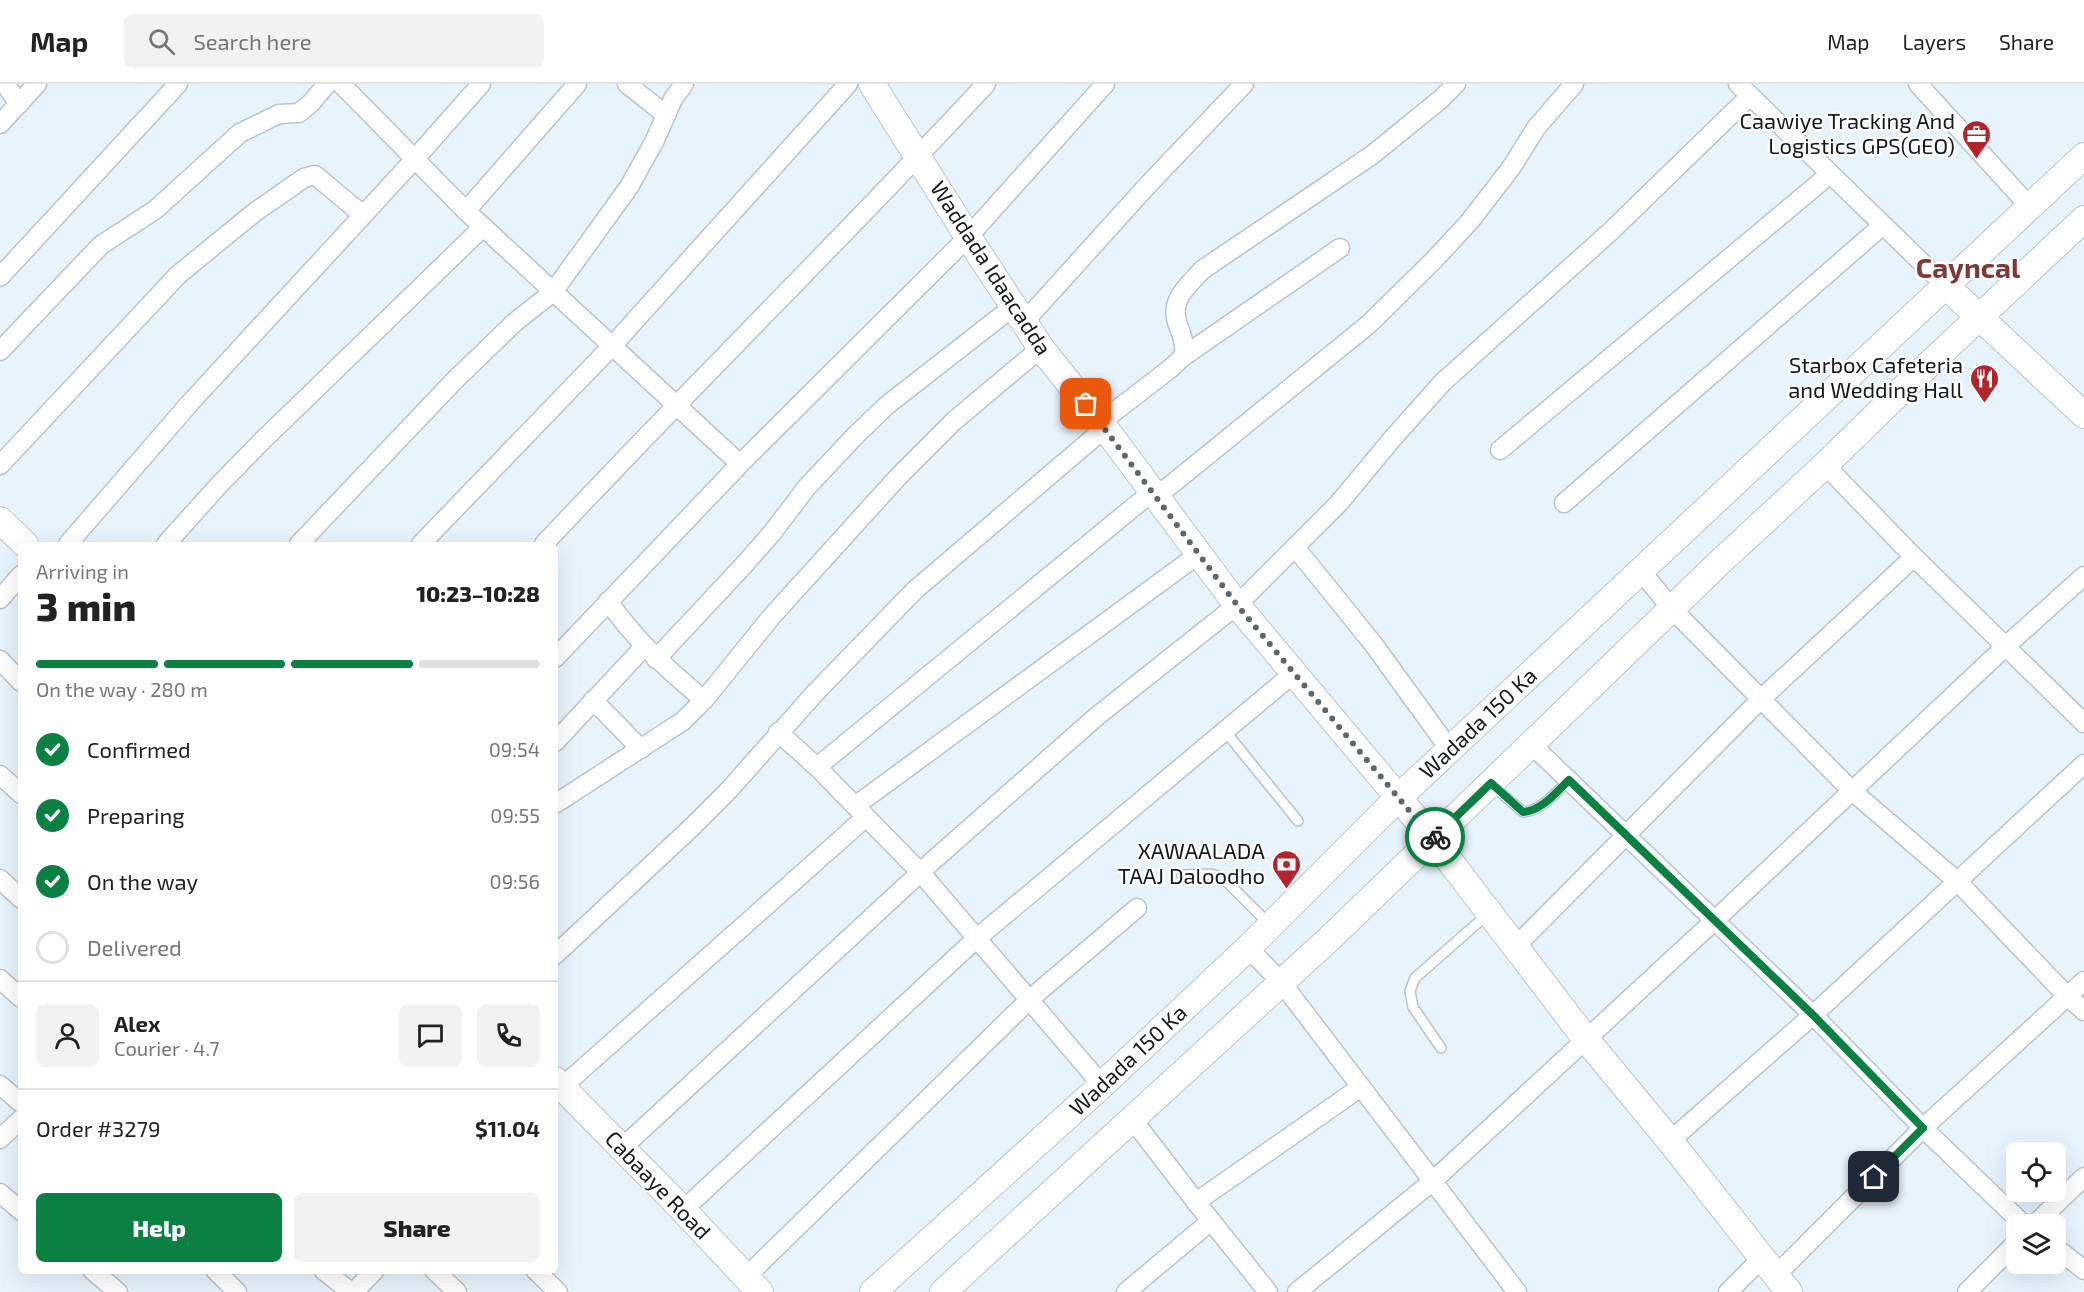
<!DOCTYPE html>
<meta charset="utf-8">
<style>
body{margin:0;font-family:"Exo 2",sans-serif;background:#f2f2f2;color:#222;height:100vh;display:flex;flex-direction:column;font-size:22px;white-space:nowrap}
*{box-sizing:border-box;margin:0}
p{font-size:20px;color:#767676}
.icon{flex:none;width:33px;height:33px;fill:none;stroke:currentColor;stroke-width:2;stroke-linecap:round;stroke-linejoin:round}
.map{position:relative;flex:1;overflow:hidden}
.drawer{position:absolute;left:18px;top:458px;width:540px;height:732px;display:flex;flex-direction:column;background:#fff;border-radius:9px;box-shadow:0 6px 24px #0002}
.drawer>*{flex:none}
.fabs{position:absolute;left:2006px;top:1058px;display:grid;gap:12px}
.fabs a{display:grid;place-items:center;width:60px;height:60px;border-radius:9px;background:#fff;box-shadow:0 6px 24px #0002;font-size:30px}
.pin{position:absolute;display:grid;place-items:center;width:51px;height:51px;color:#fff;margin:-26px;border-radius:12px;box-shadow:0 3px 9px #0006}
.courier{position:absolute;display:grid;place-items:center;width:60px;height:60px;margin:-30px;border:4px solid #0b8043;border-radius:50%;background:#fff;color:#222;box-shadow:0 2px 8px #0007}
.summary em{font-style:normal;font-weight:800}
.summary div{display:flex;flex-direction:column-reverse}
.summary{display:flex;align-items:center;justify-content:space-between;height:102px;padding:0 18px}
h1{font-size:39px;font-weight:800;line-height:45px}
.bar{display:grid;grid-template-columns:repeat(4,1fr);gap:9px 6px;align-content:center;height:72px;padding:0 18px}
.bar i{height:8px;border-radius:4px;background:#e0e0e0}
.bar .on{background:#0b8043}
.bar p{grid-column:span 4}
.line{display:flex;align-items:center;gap:15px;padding:0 18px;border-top:2px solid #e0e0e0}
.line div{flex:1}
.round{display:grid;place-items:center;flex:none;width:63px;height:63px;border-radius:9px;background:#f2f2f2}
ol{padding:0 18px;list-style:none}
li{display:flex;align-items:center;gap:18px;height:66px}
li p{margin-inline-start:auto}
li .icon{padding:6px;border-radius:50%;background:#0b8043;color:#fff;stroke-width:4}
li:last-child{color:#767676}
li i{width:33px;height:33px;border:3px solid #e0e0e0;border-radius:50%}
.primary-button{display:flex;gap:12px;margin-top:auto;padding:12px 18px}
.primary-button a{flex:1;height:69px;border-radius:9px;background:#0b8043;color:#fff;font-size:24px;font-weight:800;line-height:69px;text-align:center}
.primary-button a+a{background:#f2f2f2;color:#222}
header{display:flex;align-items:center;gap:36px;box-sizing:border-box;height:84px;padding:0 30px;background:#fff;border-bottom:2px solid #e0e0e0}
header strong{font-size:28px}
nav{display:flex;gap:33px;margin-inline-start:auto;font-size:21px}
.search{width:420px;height:54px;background:#f2f2f2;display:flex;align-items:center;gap:15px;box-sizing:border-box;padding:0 21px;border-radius:9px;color:#767676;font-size:22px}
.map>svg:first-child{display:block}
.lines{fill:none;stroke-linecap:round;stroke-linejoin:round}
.lane-casing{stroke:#b8c4cd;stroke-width:12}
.street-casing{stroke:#b8c4cd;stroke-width:21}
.secondary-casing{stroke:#b8c4cd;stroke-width:28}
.lane{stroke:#fff;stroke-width:9}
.street{stroke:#fff;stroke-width:18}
.secondary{stroke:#fff;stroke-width:26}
.done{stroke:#5f666b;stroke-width:6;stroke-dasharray:0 10.8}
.route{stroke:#0b8043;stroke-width:8}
.labels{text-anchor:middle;stroke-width:4.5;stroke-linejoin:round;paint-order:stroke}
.poi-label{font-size:22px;fill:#15191c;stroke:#fff;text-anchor:end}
.street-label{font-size:22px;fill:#15191c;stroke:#fff}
.district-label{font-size:28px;font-weight:bold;fill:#803836;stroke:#fff}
</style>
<header>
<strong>Map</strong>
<div class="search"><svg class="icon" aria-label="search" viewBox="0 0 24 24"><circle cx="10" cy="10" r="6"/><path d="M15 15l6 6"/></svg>Search here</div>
<nav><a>Map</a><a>Layers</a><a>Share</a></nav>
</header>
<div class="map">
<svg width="2084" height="1208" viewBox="0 0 2084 1208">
<rect width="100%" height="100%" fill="#e8f4fd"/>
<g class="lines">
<defs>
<g id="lane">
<path d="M1225,647L1298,737"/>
<path d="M1492,701L1523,728C1542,727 1556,708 1569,696"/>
<path d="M1182,791L1211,790L1223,794L1269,840"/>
<path d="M1441,964L1413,923L1410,907L1415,894L1489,829"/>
</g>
<g id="street">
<path d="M5,0L19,20"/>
<path d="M341,0L466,127L740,380"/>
<path d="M627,0L666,31"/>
<path d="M1738,0L1946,202"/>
<path d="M1918,0L2030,123"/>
<path d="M0,40L37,0"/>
<path d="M466,127L577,0"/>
<path d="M0,193L178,0"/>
<path d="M1024,238L1147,102L1244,0"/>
<path d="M0,267L101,161L155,126L240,49L279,30L299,29L311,19L327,0"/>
<path d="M1184,272C1185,261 1183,254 1179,244C1168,217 1185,205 1202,186L1372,71L1441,15L1456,0"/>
<path d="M1101,338L1171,284L1184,272L1340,164"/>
<path d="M1500,366L1830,90"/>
<path d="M0,381L178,191L255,128L304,94L315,91L363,131"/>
<path d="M1825,381L1914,473L2084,639"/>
<path d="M1156,413L1369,240L1434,176L1470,137L1511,84L1536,44L1574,0"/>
<path d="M1564,419L1883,141"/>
<path d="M68,460L189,320L414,76L481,0"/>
<path d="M166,460L219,401L262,357L483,143"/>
<path d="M299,460L454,297L514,239L553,208L629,103L655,56L673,15L684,0"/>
<path d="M421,460L612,262L848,0"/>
<path d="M544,460C689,305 841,156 986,0"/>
<path d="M1295,463L1374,561L1450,666"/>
<path d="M1641,487L1672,525L1851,706L1958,798L2068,913L2084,927"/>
<path d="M0,515L21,491"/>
<path d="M608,517C636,557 667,585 704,616"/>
<path d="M555,574L740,380L968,153L1105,0"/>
<path d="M656,575L743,482L772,449L807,403L854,353L886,322L1014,222"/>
<path d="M0,576L21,598"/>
<path d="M593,616L641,665"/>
<path d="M778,648L817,683L921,789L1102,1001"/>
<path d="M555,658L644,563"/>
<path d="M1531,660L1813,931L1923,1044L2023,1140"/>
<path d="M817,683L1152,408"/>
<path d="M0,691L21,710"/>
<path d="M555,720L683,637L704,616L772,532L898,393L954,337L1041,264"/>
<path d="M855,722L1199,470"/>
<path d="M0,795L21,815"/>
<path d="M1515,863L1761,615L1914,473"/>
<path d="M1248,864L1282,899L1517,1208"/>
<path d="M555,871L692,743L728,707L815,609L915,506L1105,344"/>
<path d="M0,895L21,914"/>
<path d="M0,1001L21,1019"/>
<path d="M562,1003L866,733"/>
<path d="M1133,1036L1196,1118L1268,1208"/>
<path d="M0,1055L21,1035"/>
<path d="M1670,1057L1813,931L2084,680"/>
<path d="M622,1064L936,774L1096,633L1237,521L1339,419L1393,354L1443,298L1610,148L1750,12"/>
<path d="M0,1109L21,1127"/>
<path d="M1196,1118L1361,1003"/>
<path d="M683,1126L977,854L1293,590"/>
<path d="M2035,1140L2084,1093"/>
<path d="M2055,1163L2084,1186"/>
<path d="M92,1186L118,1208"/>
<path d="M215,1186L237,1208"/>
<path d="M323,1186L351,1208"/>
<path d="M434,1186L457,1208"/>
<path d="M535,1186L558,1208"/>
<path d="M1776,1191L1923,1044L2084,897"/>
<path d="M746,1193L1030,915L1137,824"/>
<path d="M354,1208L375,1186"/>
<path d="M1126,1208L1211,1137"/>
<path d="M1297,1208L1434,1096L1714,837L2007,561L2084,492"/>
<path d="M1728,1208L1762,1174"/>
<path d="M1967,1208L2016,1159"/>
</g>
<g id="secondary">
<path d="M872,0L968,153L1041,264L1105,344L1237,521L1433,755L1585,954L1670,1057L1789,1208"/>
<path d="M1946,202L2084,331"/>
<path d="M0,436L25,460"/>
<path d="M555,996L683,1126L760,1208"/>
<path d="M873,1208L1102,1001L1248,864L1399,713L2084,72"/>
<path d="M943,1208L1328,856L1719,479L1825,381L1908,300L2084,135"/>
</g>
</defs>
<!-- lane casing -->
<use href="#lane" class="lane-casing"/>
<!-- street casing -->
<use href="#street" class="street-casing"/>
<!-- secondary casing -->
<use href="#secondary" class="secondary-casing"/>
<!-- lane -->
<use href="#lane" class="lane"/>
<!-- street -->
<use href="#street" class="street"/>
<!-- secondary -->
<use href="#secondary" class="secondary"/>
</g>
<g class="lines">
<!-- done -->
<path class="done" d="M1086,320L1237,521L1433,755L1435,753"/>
<!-- route -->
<path class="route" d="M1435,753L1491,699L1523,728C1542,727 1556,708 1569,696L1813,931L1923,1044L1874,1093"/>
</g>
<!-- icons -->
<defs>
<symbol id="office-pin" viewBox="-11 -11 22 30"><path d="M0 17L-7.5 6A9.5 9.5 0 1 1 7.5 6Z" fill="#b5242c" stroke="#fff"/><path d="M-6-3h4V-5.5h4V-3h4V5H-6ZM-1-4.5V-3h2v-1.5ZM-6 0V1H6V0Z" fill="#fff"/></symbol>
<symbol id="restaurant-pin" viewBox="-11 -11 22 30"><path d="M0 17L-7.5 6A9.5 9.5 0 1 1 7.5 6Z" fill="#b5242c" stroke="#fff"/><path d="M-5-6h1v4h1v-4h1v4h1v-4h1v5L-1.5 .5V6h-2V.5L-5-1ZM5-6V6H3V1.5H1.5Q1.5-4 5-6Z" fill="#fff"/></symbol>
<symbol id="bank-pin" viewBox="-11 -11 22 30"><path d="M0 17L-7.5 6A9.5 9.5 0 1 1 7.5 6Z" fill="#b5242c" stroke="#fff"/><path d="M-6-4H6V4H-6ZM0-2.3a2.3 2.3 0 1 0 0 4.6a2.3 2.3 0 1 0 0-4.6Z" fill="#fff"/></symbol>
</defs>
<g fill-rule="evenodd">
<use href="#office-pin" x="1960" y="34" width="33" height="45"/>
<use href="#restaurant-pin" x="1968" y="278" width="33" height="45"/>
<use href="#bank-pin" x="1270" y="764" width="33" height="45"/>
</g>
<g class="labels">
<!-- poi labels -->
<g class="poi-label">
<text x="1955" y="45">Caawiye Tracking And<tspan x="1955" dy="25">Logistics GPS(GEO)</tspan></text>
<text x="1963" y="289">Starbox Cafeteria<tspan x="1963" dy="25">and Wedding Hall</tspan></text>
<text x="1265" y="775">XAWAALADA<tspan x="1265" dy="25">TAAJ Daloodho</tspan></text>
</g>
<!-- street labels -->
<g class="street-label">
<text transform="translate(991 184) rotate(57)" y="8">Waddada Idaacadda</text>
<text transform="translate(1478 639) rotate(-43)" y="8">Wadada 150 Ka</text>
<text transform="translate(1128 976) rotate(-43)" y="8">Wadada 150 Ka</text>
<text transform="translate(658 1101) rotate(46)" y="8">Cabaaye Road</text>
</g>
<!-- district labels -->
<g class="district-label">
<text x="1968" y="194">Cayncal</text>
</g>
</g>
</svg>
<div class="fabs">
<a><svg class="icon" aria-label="locate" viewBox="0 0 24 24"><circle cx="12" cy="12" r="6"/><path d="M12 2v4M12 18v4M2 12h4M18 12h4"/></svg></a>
<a><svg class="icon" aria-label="layers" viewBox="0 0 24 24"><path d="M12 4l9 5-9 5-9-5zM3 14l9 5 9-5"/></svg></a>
</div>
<div class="pin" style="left:1086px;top:320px;background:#ea580c"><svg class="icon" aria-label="bag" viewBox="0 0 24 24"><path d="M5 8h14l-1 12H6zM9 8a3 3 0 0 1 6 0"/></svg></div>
<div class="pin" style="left:1874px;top:1093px;background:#1f2937"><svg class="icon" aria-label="home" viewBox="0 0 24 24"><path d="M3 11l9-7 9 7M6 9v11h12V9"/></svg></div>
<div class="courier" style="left:1435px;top:753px"><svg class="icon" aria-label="bike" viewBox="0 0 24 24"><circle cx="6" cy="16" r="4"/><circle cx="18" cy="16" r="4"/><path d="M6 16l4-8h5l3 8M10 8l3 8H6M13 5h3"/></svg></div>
<section class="drawer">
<div class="summary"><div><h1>3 min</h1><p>Arriving in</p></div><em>10:23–10:28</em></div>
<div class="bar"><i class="on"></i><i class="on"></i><i class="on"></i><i></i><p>On the way · 280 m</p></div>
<ol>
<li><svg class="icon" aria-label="check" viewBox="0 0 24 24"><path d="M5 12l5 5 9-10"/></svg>Confirmed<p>09:54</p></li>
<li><svg class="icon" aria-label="check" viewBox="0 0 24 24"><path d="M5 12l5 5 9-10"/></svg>Preparing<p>09:55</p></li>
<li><svg class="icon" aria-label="check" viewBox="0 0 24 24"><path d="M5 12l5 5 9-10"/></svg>On the way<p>09:56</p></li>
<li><i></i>Delivered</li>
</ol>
<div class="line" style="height:108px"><a class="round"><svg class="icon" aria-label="person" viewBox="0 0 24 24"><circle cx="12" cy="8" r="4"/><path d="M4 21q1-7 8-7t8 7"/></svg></a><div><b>Alex</b><p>Courier · 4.7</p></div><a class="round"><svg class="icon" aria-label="chat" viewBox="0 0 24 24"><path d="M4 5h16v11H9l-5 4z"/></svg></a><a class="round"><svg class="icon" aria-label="phone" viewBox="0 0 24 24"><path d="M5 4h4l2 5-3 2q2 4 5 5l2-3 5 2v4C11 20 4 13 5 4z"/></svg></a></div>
<div class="line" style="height:78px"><div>Order #3279</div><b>$11.04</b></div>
<div class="primary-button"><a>Help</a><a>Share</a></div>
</section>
</div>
